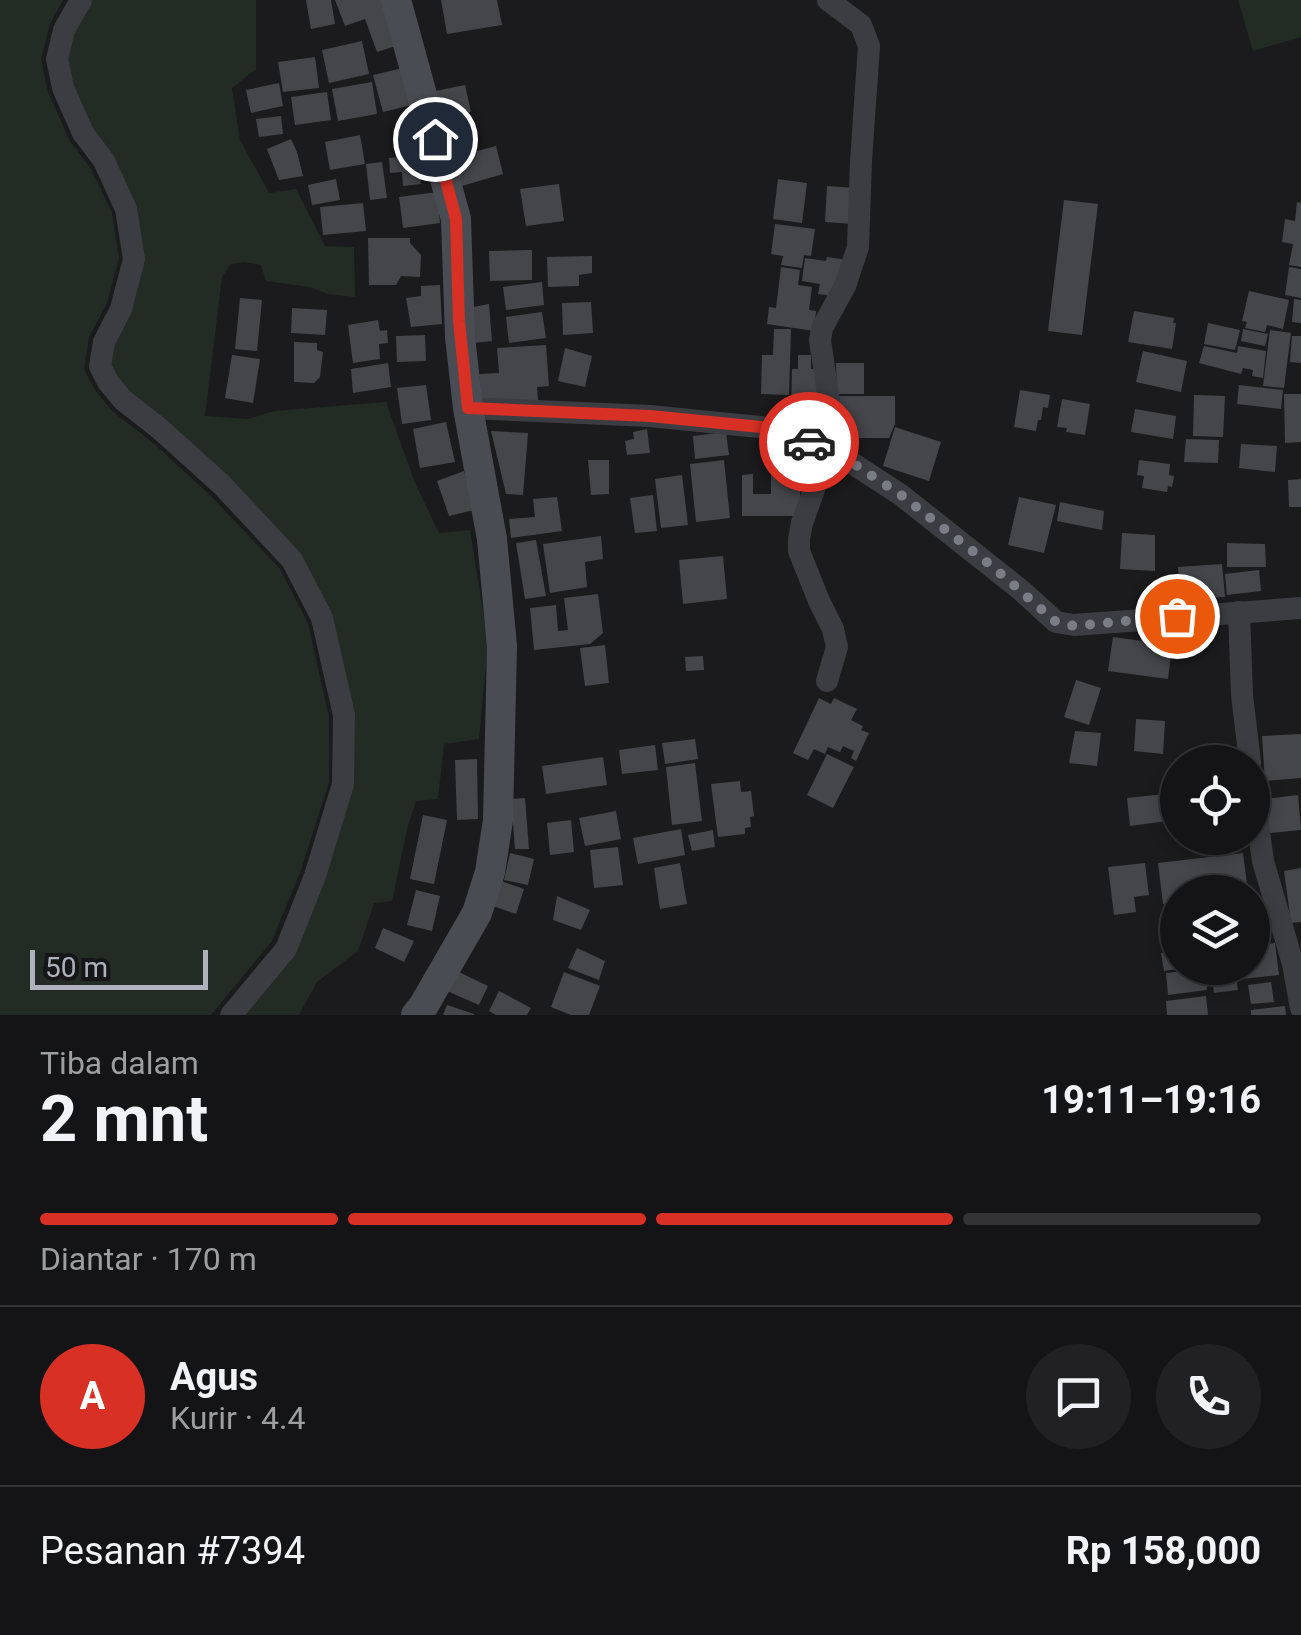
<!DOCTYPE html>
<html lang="id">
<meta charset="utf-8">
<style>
body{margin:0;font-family:Roboto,sans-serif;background:#212123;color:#f1f3f6;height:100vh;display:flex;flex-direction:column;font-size:38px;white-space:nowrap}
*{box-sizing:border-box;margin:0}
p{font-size:32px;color:#9d9ea1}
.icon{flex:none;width:55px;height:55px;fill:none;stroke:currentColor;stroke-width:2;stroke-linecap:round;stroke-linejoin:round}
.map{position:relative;height:1015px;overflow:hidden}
.drawer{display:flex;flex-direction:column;background:#141416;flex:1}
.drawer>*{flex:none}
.tools{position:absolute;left:1160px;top:745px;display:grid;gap:20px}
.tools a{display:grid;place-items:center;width:110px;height:110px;border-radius:50%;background:#141416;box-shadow:0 5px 15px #0003,0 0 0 2px #333335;font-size:50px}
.scale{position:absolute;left:30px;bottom:25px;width:178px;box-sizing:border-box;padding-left:10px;border:5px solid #adb2bd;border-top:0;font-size:28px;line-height:35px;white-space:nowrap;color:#adb2bd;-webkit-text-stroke:8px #161618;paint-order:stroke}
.pin{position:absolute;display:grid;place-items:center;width:85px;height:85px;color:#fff;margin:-42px;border:5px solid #fff;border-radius:50%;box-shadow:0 2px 10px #0007}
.courier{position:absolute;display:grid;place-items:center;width:100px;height:100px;margin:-50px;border:8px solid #d93025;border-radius:50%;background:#fff;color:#222;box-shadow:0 2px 12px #0007}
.headline em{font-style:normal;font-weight:700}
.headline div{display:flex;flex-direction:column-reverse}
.headline{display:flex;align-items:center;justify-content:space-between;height:170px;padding:0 40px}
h1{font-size:65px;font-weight:700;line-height:75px}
.bar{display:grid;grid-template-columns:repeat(4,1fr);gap:15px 10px;align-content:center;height:120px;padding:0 40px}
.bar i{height:12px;border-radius:8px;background:#333335}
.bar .active{background:#d93025}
.bar p{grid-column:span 4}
.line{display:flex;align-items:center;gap:25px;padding:0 40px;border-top:2px solid #333335}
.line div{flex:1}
.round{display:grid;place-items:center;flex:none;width:105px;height:105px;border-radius:52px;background:#212123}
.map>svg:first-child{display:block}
.green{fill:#222c24}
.building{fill:#45464a}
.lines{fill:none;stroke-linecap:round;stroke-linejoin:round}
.street{stroke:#3c3d42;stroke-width:22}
.secondary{stroke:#4a4c53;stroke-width:30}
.done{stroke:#7a7d85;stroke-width:10;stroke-dasharray:0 18}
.route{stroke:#d93025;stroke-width:12}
</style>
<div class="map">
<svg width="1301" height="1015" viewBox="0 0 1301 1015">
<rect width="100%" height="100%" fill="#1b1b1d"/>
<!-- green -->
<g class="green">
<path d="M0,0H63L50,24L41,59L48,92L70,141L91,169L112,213L119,258L107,303L89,337L84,369L95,390L112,411L151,441L211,496L280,569L308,623L329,717V782L301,870L272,941L211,1015H0Z"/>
<path d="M85,0H256V69L232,88L240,140L269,193L296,189L325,246L354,247L355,297L328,294L310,287L266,281L261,265L244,262L231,264L222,277L205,416L248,419L274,411L386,402L415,483L439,533L470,530L488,643L479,739L444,744L438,799L416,801L408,825L392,901L374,903L358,951L317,982L299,1015H236L289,951L347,785L326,616L163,427L104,365L138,259L66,86L67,31Z"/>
<path d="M1238,0H1301V37L1253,51Z"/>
</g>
<!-- building -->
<g class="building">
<path d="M306,0H331L335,24L311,29Z"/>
<path d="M335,0H383L399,45L377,52L365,19L345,26Z"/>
<path d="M441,0H497L502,25L447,34Z"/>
<path d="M362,41L369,74L329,83L322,50Z"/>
<path d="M315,57L319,88L283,92L278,62Z"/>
<path d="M403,68L412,105L383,112L373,75Z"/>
<path d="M372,82L377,114L338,121L332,89Z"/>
<path d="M279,83L283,106L251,113L246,90Z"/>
<path d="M465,85L471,112L440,118L435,91Z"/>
<path d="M327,92L331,120L295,125L291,97Z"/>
<path d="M281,116L283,134L259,137L256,119Z"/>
<path d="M360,135L365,164L330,170L325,142Z"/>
<path d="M291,139L297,152L303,176L279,180L267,149Z"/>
<path d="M496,146L503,174L462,186L454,157Z"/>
<path d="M417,155L421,184L403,186L402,172L390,173L389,158Z"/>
<path d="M382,162L387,198L370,200L366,164Z"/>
<path d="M336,179L340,200L312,205L308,185Z"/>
<path d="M778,179L807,183L802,223L773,219Z"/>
<path d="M559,184L564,221L526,226L520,189Z"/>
<path d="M827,186L856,188L854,224L825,222Z"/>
<path d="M437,192L440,223L403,228L399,197Z"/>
<path d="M1064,200L1098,204L1082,335L1048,331Z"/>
<path d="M1297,202L1301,203V267L1289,265L1293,244L1282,242L1285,219L1295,221Z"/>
<path d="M363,203L366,231L323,235L320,207Z"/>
<path d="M775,224L815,229L811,256L804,255L802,268L781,265L783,256L771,254Z"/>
<path d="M368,238H410V243L421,255L420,277L401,276L396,285H369Z"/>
<path d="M532,250V280L490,281L489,251Z"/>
<path d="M592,256V273L579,275V286L548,287L547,257Z"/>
<path d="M827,257L848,260L833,296L818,294L820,284L802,281L805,258L826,261Z"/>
<path d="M781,267L800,270L798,285L812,287L809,310L816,311L814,331L767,324L769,307L776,308Z"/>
<path d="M1289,267L1301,269V298L1285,295Z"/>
<path d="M542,282L544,305L506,310L503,287Z"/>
<path d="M440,285L442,324L411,327L406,298L421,296V286Z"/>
<path d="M1249,291L1289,300L1283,329L1267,325L1265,332L1245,328L1247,322L1242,321Z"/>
<path d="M240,298L262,300L257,351L235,349Z"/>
<path d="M1294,299L1301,300V323L1292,322Z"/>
<path d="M591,302L593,333L563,335L562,303Z"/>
<path d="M489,304L492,341L474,343L468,308Z"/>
<path d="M292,308L327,310L325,335L291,333Z"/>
<path d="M1134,311L1174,318L1173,323H1176L1172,349L1128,342Z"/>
<path d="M542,312L546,338L509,343L506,317Z"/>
<path d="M378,320L380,331L387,330L388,343L379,344L380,359L353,363L348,325Z"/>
<path d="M1208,323L1240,330L1235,350L1204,344Z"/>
<path d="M774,329H791L789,395L761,394L762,355H773Z"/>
<path d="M1243,329L1268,334L1265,346L1241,341Z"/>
<path d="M1270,330L1291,333L1284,388L1263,386Z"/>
<path d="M425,335L426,361L397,362L396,336Z"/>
<path d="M1292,336H1301V363L1290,362Z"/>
<path d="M294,342L317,343V350L323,352L320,377L314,383L294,382Z"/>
<path d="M546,345L549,386L537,387L538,401L482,404L479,374L499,373L497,348Z"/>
<path d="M1204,346L1237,353L1238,346L1266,351L1263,378L1252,376L1253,370L1243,368L1241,374L1199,363Z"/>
<path d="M565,348L592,356L585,387L558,381Z"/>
<path d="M1143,351L1187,361L1181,392L1136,382Z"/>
<path d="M232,355L260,359L253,403L225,398Z"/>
<path d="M798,355H811V369H817V415H791L792,369H798Z"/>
<path d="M388,363L391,387L353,393L351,369Z"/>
<path d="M836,363H864V394H837Z"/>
<path d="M426,385L431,420L402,424L397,388Z"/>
<path d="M1239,385L1283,390L1281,409L1237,404Z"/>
<path d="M1020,390L1050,395L1048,408L1043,407L1041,420H1038L1036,431L1014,427Z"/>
<path d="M1284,394H1301V442L1285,443Z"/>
<path d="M1194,395L1225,396L1223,437L1193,436Z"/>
<path d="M835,396H895V424L889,438H835Z"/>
<path d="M1062,399L1090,404L1085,435L1066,432L1067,428L1057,427Z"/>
<path d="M1135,409L1176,416L1173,439L1131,432Z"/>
<path d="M446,422L455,462L420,468L413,429Z"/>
<path d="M895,427L941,442L929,481L883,466Z"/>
<path d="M647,429L650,453L627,455L625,441L634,439L633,432Z"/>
<path d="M491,431L528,433L523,495L506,494Z"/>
<path d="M726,432L729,455L695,459L693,436Z"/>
<path d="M1186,439L1219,440L1218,463L1184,462Z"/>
<path d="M1241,444L1277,446L1275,472L1239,468Z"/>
<path d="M588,460H609V494L591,495Z"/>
<path d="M724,460L730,518L696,522L690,464Z"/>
<path d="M1139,460L1170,464L1169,475L1174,476L1172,487L1168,486L1167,492L1142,488L1144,476L1137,475Z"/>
<path d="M779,461H805V472H800V504L796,516H742V475L753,474V494H771V469L780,470Z"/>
<path d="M464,471L474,510L449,516L437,481Z"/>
<path d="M682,475L688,525L661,528L655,479Z"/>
<path d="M1301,479V507H1289L1288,480Z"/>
<path d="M653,495L657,531L635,533L630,498Z"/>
<path d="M557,497L562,531L511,538L509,519L535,517L533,499Z"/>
<path d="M1019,497L1056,505L1044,553L1008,545Z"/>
<path d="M1060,502L1104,511L1102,530L1057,521Z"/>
<path d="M1122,533L1155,535V571L1120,569Z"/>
<path d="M601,536L603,559L585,562L587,587L550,593L543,544Z"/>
<path d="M536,540L546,596L525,599L516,543Z"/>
<path d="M1227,543L1265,544L1266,567H1227Z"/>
<path d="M723,556L727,599L683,604L679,560Z"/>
<path d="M1222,564L1225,597L1180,599L1178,567Z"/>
<path d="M1259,570L1261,591L1227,595L1225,574Z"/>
<path d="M598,594L603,633L590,644L534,650L530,608L556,605L558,631L568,630L564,598Z"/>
<path d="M1113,637L1172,645L1168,679L1108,671Z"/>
<path d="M605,645L609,683L585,686L580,648Z"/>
<path d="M703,656L704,670L686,671L685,657Z"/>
<path d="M1076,680L1101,688L1089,725L1064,717Z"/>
<path d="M819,698L831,704L834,698L857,709L851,720L863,726L861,730L869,733L856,761L851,758L854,751L843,746L840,752L828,747L825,754L814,749L808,760L793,753Z"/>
<path d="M1136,719L1165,721L1163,754L1134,751Z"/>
<path d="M1075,731L1101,733L1097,766L1069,763Z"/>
<path d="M1301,734V778L1265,781L1262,736Z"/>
<path d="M695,739L698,759L665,764L662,743Z"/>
<path d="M655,745L658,770L622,774L619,750Z"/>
<path d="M827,754L854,767L833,808L807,795Z"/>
<path d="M603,757L607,785L546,794L542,766Z"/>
<path d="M477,759L478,819L457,820L455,760Z"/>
<path d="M695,763L702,821L672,825L666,767Z"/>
<path d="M740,781L741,792L751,791L754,816L750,817L751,827L745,828V834L718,837L711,784Z"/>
<path d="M1165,794L1167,821L1130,826L1127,798Z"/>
<path d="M1298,795L1301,830L1269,833L1266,799Z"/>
<path d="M525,798L529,849H515L511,799Z"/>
<path d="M616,811L621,839L585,846L579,818Z"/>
<path d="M423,815L447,820L434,884L410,879Z"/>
<path d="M571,820L574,852L550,855L547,823Z"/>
<path d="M681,829L685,855L638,864L633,838Z"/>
<path d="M713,830L715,847L692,851L688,835Z"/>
<path d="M1196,838H1238L1239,848L1197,852Z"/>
<path d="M618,847L623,885L594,888L590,850Z"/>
<path d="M510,853L534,859L528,885L504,880Z"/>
<path d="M1243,853L1248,892H1178V903L1163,904L1158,863Z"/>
<path d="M680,863L687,904L660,909L654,868Z"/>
<path d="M1145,863L1149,895L1134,897L1136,912L1114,915L1108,867Z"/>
<path d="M1301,868V922L1291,923L1284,871Z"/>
<path d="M501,881L524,889L516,914L493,906Z"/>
<path d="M416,890L440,896L432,931L407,925Z"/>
<path d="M557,896L590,910L581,930L553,920Z"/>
<path d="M1258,907L1262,934L1252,935V908Z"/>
<path d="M383,928L414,941L404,962L375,948Z"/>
<path d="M1275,943L1279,975L1242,979L1240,968H1252V946Z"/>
<path d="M577,948L605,961L599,980L568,968Z"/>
<path d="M1178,951V969L1164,971L1161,953Z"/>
<path d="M1211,968H1235L1238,990L1214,993Z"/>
<path d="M1204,969L1207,990L1168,995L1166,973Z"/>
<path d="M457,971L488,986L479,1005L447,991Z"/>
<path d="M564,972L600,986L589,1015H571L551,1007Z"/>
<path d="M1271,982L1274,1002L1251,1004L1248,985Z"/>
<path d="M499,991L531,1008L527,1015H496L489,1011Z"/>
<path d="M1206,996L1208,1015H1167L1166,1001Z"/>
<path d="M447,1005L474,1014V1015H443Z"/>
<path d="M1285,1006L1286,1015H1251V1010Z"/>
</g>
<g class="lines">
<!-- street -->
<g class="street">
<path d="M81,0L64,30L57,59L63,88L83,133L104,161L126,209L134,259L121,309L104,342L100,366L108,382L123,400L160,429L222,485L292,560L322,618L344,715L343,784L315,876L286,949L231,1015"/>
<path d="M468,408L650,416L739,425L761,427L829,448L901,495L1022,591L1056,622L1074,625L1301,608"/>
<path d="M1239,612L1242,695L1250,762"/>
<path d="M827,681L837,647L833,629L819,601L799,551V539L802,523L829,448V401L820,340L822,328L845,286L858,247L861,161L869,46L861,25L828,0"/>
<path d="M1252,781L1263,861L1293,964L1301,1008"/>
</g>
<!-- secondary -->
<path class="secondary" d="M396,0L456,219L460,337L468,408L492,539L502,646L498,820L490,872L477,913L424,1005L416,1015"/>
</g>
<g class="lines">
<!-- done -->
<path class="done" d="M809,442L830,448L901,495L993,567L1056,622L1074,626L1177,616"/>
<!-- route -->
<path class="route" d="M435,139L456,219L459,321L468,408L650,416L761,427L809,442"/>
</g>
</svg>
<div class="tools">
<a><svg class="icon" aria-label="locate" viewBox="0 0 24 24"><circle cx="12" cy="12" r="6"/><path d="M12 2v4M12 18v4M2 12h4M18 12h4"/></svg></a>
<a><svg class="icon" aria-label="layers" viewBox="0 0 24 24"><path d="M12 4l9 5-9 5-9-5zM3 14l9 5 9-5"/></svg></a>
</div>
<div class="scale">50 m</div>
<div class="pin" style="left:1177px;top:616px;background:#ea580c"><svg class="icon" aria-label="bag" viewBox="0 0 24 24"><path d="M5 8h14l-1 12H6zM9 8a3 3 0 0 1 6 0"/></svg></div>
<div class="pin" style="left:435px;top:139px;background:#1f2937"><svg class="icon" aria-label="home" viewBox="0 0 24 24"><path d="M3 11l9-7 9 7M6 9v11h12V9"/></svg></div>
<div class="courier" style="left:809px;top:442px"><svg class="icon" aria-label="car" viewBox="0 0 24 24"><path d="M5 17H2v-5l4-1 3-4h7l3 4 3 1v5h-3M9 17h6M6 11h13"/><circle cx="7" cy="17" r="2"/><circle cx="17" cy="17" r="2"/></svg></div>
</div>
<section class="drawer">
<div class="headline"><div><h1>2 mnt</h1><p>Tiba dalam</p></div><em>19:11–19:16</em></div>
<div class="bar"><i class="active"></i><i class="active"></i><i class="active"></i><i></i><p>Diantar · 170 m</p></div>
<div class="line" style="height:180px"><b class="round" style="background:#d93025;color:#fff">A</b><div><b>Agus</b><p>Kurir · 4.4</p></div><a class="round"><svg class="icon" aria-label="chat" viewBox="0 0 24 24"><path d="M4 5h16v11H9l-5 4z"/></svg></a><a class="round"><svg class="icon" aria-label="phone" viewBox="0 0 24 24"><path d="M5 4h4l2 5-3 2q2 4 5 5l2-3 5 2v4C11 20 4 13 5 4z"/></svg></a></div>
<div class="line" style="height:130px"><div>Pesanan #7394</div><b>Rp 158,000</b></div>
</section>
